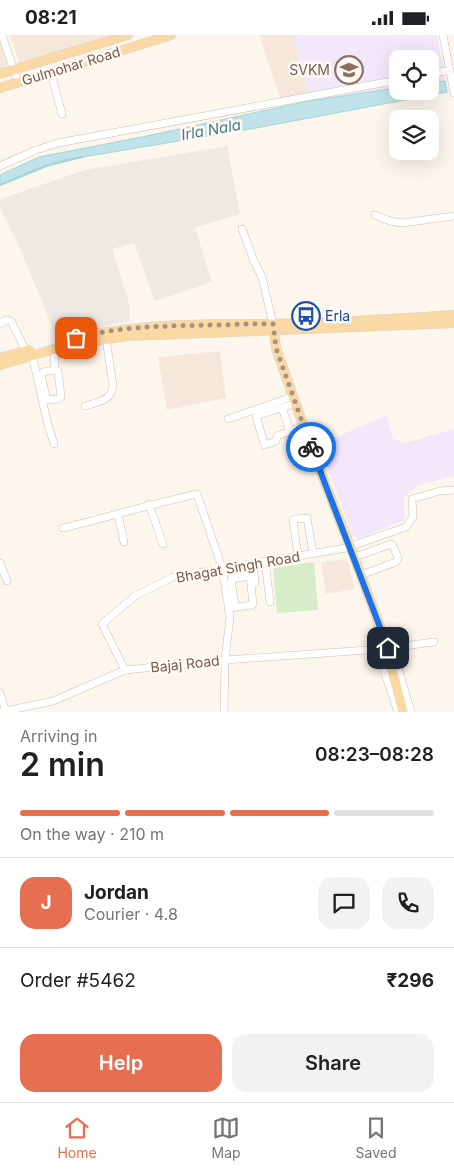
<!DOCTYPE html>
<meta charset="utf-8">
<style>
body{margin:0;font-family:Inter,sans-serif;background:#f2f2f2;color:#202124;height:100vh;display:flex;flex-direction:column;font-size:19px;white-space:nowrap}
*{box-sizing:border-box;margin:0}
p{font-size:16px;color:#757577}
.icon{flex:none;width:28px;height:28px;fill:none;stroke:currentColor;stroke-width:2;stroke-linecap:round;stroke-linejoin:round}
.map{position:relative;height:677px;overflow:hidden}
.sheet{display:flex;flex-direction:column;background:#fff;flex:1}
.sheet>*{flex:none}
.fabs{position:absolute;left:389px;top:15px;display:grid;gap:10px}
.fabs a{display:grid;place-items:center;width:50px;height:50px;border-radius:10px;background:#fff;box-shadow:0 5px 20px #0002;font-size:25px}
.pin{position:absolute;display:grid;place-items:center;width:42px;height:42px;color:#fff;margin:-21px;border-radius:10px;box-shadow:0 2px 8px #0006}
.courier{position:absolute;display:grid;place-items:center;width:50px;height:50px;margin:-25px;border:4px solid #1a73e8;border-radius:50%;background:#fff;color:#222;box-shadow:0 1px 6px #0007}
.head em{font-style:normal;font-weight:600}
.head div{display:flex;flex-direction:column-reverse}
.head{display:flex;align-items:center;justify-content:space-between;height:85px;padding:0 20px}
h1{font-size:32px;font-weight:600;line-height:38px}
.bar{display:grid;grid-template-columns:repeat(4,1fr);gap:8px 5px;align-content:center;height:60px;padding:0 20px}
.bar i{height:6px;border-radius:4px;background:#e0e0e0}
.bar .active{background:#e76f51}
.bar p{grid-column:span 4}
.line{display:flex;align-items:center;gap:12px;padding:0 20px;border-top:1px solid #e0e0e0}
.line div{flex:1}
.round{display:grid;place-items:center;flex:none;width:52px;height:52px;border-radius:15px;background:#f2f2f2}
.primary-button{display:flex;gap:10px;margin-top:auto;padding:10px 20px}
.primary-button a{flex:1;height:58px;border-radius:15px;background:#e76f51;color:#fff;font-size:20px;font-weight:600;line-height:58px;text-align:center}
.primary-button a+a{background:#f2f2f2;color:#202124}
.status{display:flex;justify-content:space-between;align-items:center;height:35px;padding:0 25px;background:#fff;direction:ltr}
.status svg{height:14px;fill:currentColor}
.dock{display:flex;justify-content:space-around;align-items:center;height:70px;border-top:1px solid #e0e0e0;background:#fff;font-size:14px;color:#757577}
.dock a{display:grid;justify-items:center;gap:2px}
.dock .active{color:#e76f51}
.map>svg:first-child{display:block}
.residential{fill:#f5e8da}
.industrial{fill:#efe9e4}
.education{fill:#f3e8fa}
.green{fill:#d8ecc9}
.water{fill:#bfe3e8;stroke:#a5d3da}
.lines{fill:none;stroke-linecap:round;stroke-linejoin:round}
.stream{stroke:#a5d3da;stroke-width:2}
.minor-casing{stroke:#d1beb0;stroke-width:8}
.major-casing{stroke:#dad1cd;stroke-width:10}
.minor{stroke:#fff;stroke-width:7}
.major{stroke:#fbd9a5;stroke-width:9}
.done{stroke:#a89285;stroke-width:5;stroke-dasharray:0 9}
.route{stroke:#1a73e8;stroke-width:6}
.labels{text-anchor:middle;stroke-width:5;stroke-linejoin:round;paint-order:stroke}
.street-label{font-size:14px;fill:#7a5c4d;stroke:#fffaf3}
.education-label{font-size:14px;fill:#785e54;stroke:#fffaf3;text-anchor:end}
.transit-label{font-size:14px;fill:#164399;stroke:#fffaf3;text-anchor:start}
.water-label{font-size:15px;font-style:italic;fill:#437c86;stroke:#fffaf3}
</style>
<div class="status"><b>08:21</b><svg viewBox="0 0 49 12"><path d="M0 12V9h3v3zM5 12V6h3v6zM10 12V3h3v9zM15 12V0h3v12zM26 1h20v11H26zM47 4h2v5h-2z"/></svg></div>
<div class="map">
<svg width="454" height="677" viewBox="0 0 454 677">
<rect width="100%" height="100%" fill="#fdf6ec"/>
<!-- residential -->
<g class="residential">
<path d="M10,0H115L20,29Z"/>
<path d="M259,0H297L315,59L281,66Z"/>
<path d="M0,7L7,28L5,33L0,35Z"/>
<path d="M220,316L226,363L167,375L158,322Z"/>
<path d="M347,524L355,554L326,559L321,527Z"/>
</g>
<!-- industrial -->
<path class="industrial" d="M227,111L240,179L195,193L212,247L155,266L134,208L112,214L129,268L130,286L56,301L20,213L0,172V166L6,162L85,135Z"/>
<!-- education -->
<g class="education">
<path d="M293,0H437L445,46L430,48V24H398L397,53L309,66Z"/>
<path d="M386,380L393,404L405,408L454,394V441L419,450L404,462L405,485L357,504L352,499L319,410Z"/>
</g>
<!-- green -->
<path class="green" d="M314,527L318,575L277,578L273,533Z"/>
<!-- water -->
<path class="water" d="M445,46L447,57L256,93L65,125L40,132L0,150V140L39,122L142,102L309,66L397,53L398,56H430V48Z"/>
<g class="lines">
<!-- stream -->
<path class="stream" d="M0,150L49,130L82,122"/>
<defs>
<g id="minor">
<path d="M2,0L18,48"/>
<path d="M443,0L454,58"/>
<path d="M51,38L62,79"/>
<path d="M430,39L450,35"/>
<path d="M0,131L36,115L58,108L398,45"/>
<path d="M375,180L390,186L402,188L454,181"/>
<path d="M242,194L254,226L262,242L273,289"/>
<path d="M0,289L6,285L11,286L26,316"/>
<path d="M54,313L55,335"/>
<path d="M32,320L47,386L54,409"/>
<path d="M55,335L58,336L61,362L58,364L47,365L41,340L43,337Z"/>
<path d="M291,370L256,381L264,408L265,410L276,406L277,401L299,393"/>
<path d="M85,371C98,367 112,366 113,350L106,304"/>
<path d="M282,373L290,396"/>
<path d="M228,384L289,363"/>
<path d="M149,469L163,509"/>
<path d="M118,479L124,507"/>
<path d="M63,493C108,482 152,469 197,459L222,533L230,582L225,625L224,677"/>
<path d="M298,521L293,485L295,484L307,483L313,518"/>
<path d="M355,522L391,509L393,511L398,523L396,527L361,540"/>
<path d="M265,526L270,567"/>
<path d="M0,528L7,546"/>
<path d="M253,528L255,548"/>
<path d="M228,573L252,570L253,569L250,541L231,544L235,572"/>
<path d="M389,613L434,607"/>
<path d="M392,613L411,677"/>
<path d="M377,615L398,677"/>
<path d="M125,635L102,589L135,561L173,542L346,513L406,492L413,482L412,464L440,456L454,455"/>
<path d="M0,658L6,677"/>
<path d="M0,677L53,666L125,635L225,625L382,614"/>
</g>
<g id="major">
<path d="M0,39L128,0"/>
<path d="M0,53L171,0"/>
<path d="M273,290L276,313L313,418L350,511L388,613L389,623L403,677"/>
<path d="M75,303C139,288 206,289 272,289C332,288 394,284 454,280"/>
<path d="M0,323L29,315"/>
<path d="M0,330L68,310L127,301L454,288"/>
</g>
</defs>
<!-- minor casing -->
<use href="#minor" class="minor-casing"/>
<!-- major casing -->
<use href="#major" class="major-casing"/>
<!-- minor -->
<use href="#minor" class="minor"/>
<!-- major -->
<use href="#major" class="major"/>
</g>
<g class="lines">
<!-- done -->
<path class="done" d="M76,303C120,291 166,291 211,290C232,290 252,288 273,289L276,313L311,412"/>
<!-- route -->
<path class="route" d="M311,412L388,613"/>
</g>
<!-- icons -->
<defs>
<symbol id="university-ring" viewBox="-11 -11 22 22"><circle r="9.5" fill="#fffaf3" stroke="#8d6e63" stroke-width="1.5"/><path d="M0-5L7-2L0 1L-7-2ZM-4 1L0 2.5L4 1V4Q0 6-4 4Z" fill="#8d6e63"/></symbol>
<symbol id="bus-ring" viewBox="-11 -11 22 22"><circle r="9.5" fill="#fffaf3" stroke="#1a4fb4" stroke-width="1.5"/><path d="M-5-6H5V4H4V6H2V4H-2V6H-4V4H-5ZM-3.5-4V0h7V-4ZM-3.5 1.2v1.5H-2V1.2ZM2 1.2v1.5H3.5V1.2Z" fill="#1a4fb4"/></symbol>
</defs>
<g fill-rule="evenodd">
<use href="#university-ring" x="333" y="19" width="32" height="32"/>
<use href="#bus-ring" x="290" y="265" width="32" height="32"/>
</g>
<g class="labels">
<!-- street labels -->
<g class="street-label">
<text transform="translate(71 31) rotate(-17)" y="5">Gulmohar Road</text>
<text transform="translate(238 532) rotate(-10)" y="5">Bhagat Singh Road</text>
<text transform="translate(185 629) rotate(-6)" y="5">Bajaj Road</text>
</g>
<!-- education labels -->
<g class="education-label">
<text x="330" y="40">SVKM</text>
</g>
<!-- transit labels -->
<g class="transit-label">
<text x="325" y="286">Erla</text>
</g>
<!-- water labels -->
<g class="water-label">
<text transform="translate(211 95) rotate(-10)" y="5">Irla Nala</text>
</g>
</g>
</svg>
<div class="fabs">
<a><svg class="icon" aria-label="locate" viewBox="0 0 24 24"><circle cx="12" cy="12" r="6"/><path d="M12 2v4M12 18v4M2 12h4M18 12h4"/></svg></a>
<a><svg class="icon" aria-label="layers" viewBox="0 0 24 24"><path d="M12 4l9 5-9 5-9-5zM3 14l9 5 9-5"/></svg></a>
</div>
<div class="pin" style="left:76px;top:303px;background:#ea580c"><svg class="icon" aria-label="bag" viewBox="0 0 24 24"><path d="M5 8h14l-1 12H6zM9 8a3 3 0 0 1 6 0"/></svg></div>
<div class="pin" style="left:388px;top:613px;background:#1f2937"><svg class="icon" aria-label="home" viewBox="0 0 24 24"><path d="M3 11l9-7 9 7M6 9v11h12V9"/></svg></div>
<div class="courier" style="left:311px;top:412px"><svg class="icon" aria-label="bike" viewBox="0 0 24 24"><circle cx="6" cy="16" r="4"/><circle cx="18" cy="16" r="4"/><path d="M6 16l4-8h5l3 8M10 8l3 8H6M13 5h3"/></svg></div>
</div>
<section class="sheet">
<div class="head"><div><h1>2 min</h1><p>Arriving in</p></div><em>08:23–08:28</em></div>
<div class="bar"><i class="active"></i><i class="active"></i><i class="active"></i><i></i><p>On the way · 210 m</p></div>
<div class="line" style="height:90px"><b class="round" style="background:#e76f51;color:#fff">J</b><div><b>Jordan</b><p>Courier · 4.8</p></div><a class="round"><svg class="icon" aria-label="chat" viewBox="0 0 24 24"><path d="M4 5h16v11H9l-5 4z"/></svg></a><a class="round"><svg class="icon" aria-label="phone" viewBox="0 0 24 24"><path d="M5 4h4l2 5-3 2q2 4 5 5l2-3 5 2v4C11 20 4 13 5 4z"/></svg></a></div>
<div class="line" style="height:65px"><div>Order #5462</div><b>₹296</b></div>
<div class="primary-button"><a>Help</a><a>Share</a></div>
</section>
<nav class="dock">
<a class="active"><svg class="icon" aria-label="home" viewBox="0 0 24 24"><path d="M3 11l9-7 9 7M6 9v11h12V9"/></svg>Home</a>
<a><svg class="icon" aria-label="map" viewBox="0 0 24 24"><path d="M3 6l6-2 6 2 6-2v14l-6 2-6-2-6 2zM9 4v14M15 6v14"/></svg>Map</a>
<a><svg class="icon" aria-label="saved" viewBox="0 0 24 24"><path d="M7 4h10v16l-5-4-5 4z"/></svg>Saved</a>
</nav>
